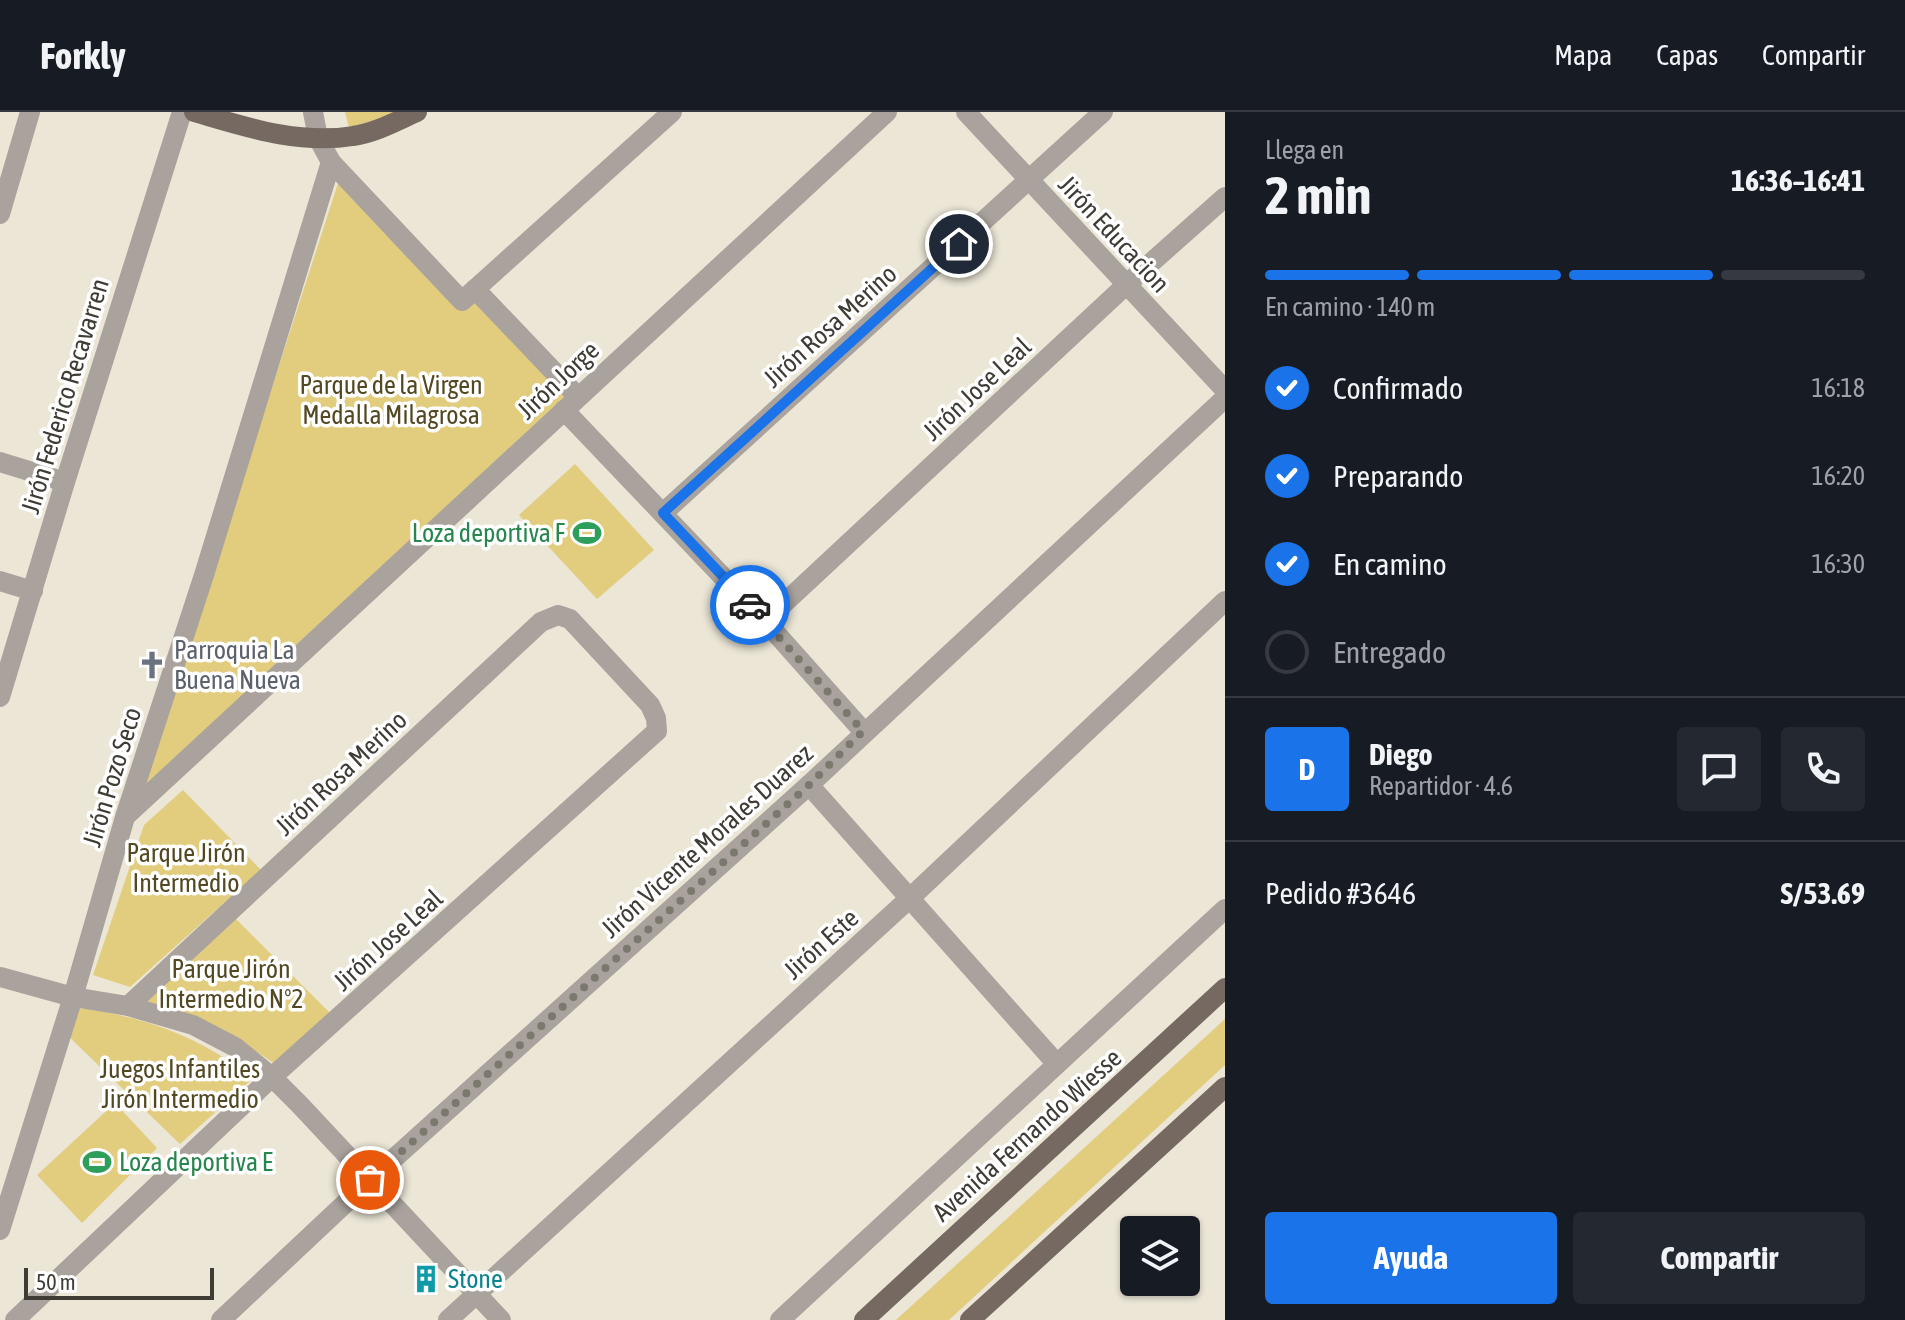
<!DOCTYPE html>
<html lang="es">
<meta charset="utf-8">
<style>
body{margin:0;font-family:"Asap Condensed",sans-serif;background:#242831;color:#f1f3f6;height:100vh;display:flex;flex-direction:column;font-size:30px;white-space:nowrap}
*{box-sizing:border-box;margin:0}
p{font-size:26px;color:#9ea1a6}
.icon{flex:none;width:44px;height:44px;fill:none;stroke:currentColor;stroke-width:2;stroke-linecap:round;stroke-linejoin:round}
.map{position:relative;flex:1;overflow:hidden}
.details{display:flex;flex-direction:column;background:#171b24;width:680px}
.details>*{flex:none}
.controls{position:absolute;left:1120px;top:1104px;display:grid;gap:16px}
.controls a{display:grid;place-items:center;width:80px;height:80px;border-radius:8px;background:#171b24;box-shadow:0 2px 6px #0004;font-size:40px}
.scale{position:absolute;left:24px;bottom:20px;width:190px;box-sizing:border-box;padding-left:8px;border:4px solid #3e3c35;border-top:0;font-size:22px;line-height:28px;white-space:nowrap;color:#3e3c35;-webkit-text-stroke:6px #fff;paint-order:stroke}
.pin{position:absolute;display:grid;place-items:center;width:68px;height:68px;color:#fff;margin:-34px;border:4px solid #fff;border-radius:50%;box-shadow:0 2px 8px #0007}
.courier{position:absolute;display:grid;place-items:center;width:80px;height:80px;margin:-40px;border:6px solid #1a73e8;border-radius:50%;background:#fff;color:#222;box-shadow:0 2px 10px #0007}
.summary em{font-style:normal;font-weight:700}
.summary div{display:flex;flex-direction:column-reverse}
.summary{display:flex;align-items:center;justify-content:space-between;height:136px;padding:0 40px}
h1{font-size:52px;font-weight:700;line-height:60px}
.bar{display:grid;grid-template-columns:repeat(4,1fr);gap:12px 8px;align-content:center;height:96px;padding:0 40px}
.bar i{height:10px;border-radius:6px;background:#363941}
.bar .on{background:#1a73e8}
.bar p{grid-column:span 4}
.line{display:flex;align-items:center;gap:20px;padding:0 40px;border-top:2px solid #363941}
.line div{flex:1}
.round{display:grid;place-items:center;flex:none;width:84px;height:84px;border-radius:8px;background:#242831}
ol{padding:0 40px;list-style:none}
li{display:flex;align-items:center;gap:24px;height:88px}
li p{margin-inline-start:auto}
li .icon{padding:8px;border-radius:50%;background:#1a73e8;color:#fff;stroke-width:4}
li:last-child{color:#9ea1a6}
li i{width:44px;height:44px;border:4px solid #363941;border-radius:50%}
.cta{display:flex;gap:16px;margin-top:auto;padding:16px 40px}
.cta a{flex:1;height:92px;border-radius:8px;background:#1a73e8;color:#fff;font-size:32px;font-weight:700;line-height:92px;text-align:center}
.cta a+a{background:#242831;color:#f1f3f6}
header{display:flex;align-items:center;gap:48px;box-sizing:border-box;height:112px;padding:0 40px;background:#171b24;border-bottom:2px solid #363941}
header strong{font-size:38px}
nav{display:flex;gap:44px;margin-inline-start:auto;font-size:28px}
main{display:flex;flex:1;min-height:0}
.map>svg:first-child{display:block}
.green{fill:#e2cc7e}
.lines{fill:none;stroke-linecap:round;stroke-linejoin:round}
.minor{stroke:#a9a29d;stroke-width:20}
.major{stroke:#756961;stroke-width:20}
.done{stroke:#7b786d;stroke-width:8;stroke-dasharray:0 14.4}
.route{stroke:#1a73e8;stroke-width:10}
.labels{text-anchor:middle;stroke-width:7;stroke-linejoin:round;paint-order:stroke}
.street-label{font-size:26px;fill:#3e3c35;stroke:#fff}
.park-label{font-size:26px;fill:#534822;stroke:#fff}
.leisure-label{font-size:26px;fill:#27864d;stroke:#fff;text-anchor:end}
.worship-label{font-size:26px;fill:#5b616d;stroke:#fff;text-anchor:start}
.culture-label{font-size:26px;fill:#0d838f;stroke:#fff;text-anchor:start}
</style>
<header>
<strong>Forkly</strong>
<nav><a>Mapa</a><a>Capas</a><a>Compartir</a></nav>
</header>
<main>
<div class="map">
<svg width="1225" height="1208" viewBox="0 0 1225 1208">
<rect width="100%" height="100%" fill="#ebe6d6"/>
<!-- green -->
<g class="green">
<path d="M345,0H401L349,16Z"/>
<path d="M339,68L474,186L567,287L136,683L243,365Z"/>
<path d="M575,352L654,438L597,487L519,403Z"/>
<path d="M183,678L261,758L130,875L93,863L144,713Z"/>
<path d="M235,806L332,903L275,952L238,927L140,889Z"/>
<path d="M78,896C139,903 206,926 252,967L180,1032L63,919Z"/>
<path d="M1225,907V953L949,1208H896Z"/>
<path d="M115,991L157,1036L82,1111L37,1063Z"/>
</g>
<g class="lines">
<!-- minor -->
<g class="minor">
<path d="M966,0L1225,278"/>
<path d="M331,50L462,189L672,0"/>
<path d="M0,102L30,0"/>
<path d="M475,177L578,285"/>
<path d="M564,298L765,509L863,619"/>
<path d="M0,350L65,370"/>
<path d="M663,401L1103,0"/>
<path d="M0,469L33,479"/>
<path d="M765,509L1126,173L1225,85"/>
<path d="M0,585L65,370L182,0"/>
<path d="M809,673L1056,951"/>
<path d="M128,702L887,0"/>
<path d="M0,865L73,885L128,894L193,913L235,935L272,965L300,993L501,1208"/>
<path d="M0,1118L73,885L125,705L204,463L331,50L318,26L313,0"/>
<path d="M15,1208L272,965L657,619L656,606L650,593L570,507L558,503L541,510L128,894"/>
<path d="M221,1208L370,1068L809,673L1225,286"/>
<path d="M448,1208L910,786L1225,489"/>
<path d="M780,1208L1225,797"/>
</g>
<!-- major -->
<g class="major">
<path d="M194,0C246,15 298,33 353,24C375,21 397,9 417,0"/>
<path d="M864,1208L1225,876"/>
<path d="M970,1208L1225,975"/>
</g>
</g>
<g class="lines">
<!-- done -->
<path class="done" d="M370,1068L809,673L863,619L750,493"/>
<!-- route -->
<path class="route" d="M750,493L663,401L959,132"/>
</g>
<!-- icons -->
<defs>
<symbol id="stadium-bare" viewBox="-9 -9 18 18"><path d="M0-5a6.5 5 0 1 0 0 10a6.5 5 0 1 0 0-10ZM-3.5-1.8h7v3.6h-7Z" fill="#2e9e5b" stroke="#fff" stroke-width="2.5" paint-order="stroke"/></symbol>
<symbol id="church-bare" viewBox="-9 -9 18 18"><path d="M-1.2-6h2.4v3.5h3.3v2.4h-3.3V6h-2.4V-.1h-3.3v-2.4h3.3Z" fill="#6b7280" stroke="#fff" stroke-width="2.5" paint-order="stroke"/></symbol>
<symbol id="building-bare" viewBox="-9 -9 18 18"><path d="M-4-6H4V6H1V3H-1V6H-4ZM-2.5-4.3h1.7v1.8h-1.7ZM.8-4.3h1.7v1.8H.8ZM-2.5-1h1.7V.8h-1.7ZM.8-1h1.7V.8H.8Z" fill="#0f9aa8" stroke="#fff" stroke-width="2.5" paint-order="stroke"/></symbol>
</defs>
<g fill-rule="evenodd">
<use href="#stadium-bare" x="567" y="401" width="40" height="40"/>
<use href="#church-bare" x="132" y="533" width="40" height="40"/>
<use href="#stadium-bare" x="77" y="1030" width="40" height="40"/>
<use href="#building-bare" x="406" y="1147" width="40" height="40"/>
</g>
<g class="labels">
<!-- street labels -->
<g class="street-label">
<text transform="translate(1114 122) rotate(47)" y="9">Jirón Educacion</text>
<text transform="translate(830 214) rotate(-42)" y="9">Jirón Rosa Merino</text>
<text transform="translate(558 268) rotate(-43)" y="9">Jirón Jorge</text>
<text transform="translate(977 277) rotate(-43)" y="9">Jirón Jose Leal</text>
<text transform="translate(65 284) rotate(-73)" y="9">Jirón Federico Recavarren</text>
<text transform="translate(341 661) rotate(-43)" y="9">Jirón Rosa Merino</text>
<text transform="translate(112 665) rotate(-73)" y="9">Jirón Pozo Seco</text>
<text transform="translate(707 729) rotate(-42)" y="9">Jirón Vicente Morales Duarez</text>
<text transform="translate(388 828) rotate(-42)" y="9">Jirón Jose Leal</text>
<text transform="translate(821 832) rotate(-42)" y="9">Jirón Este</text>
<text transform="translate(1027 1023) rotate(-42)" y="9">Avenida Fernando Wiesse</text>
</g>
<!-- park labels -->
<g class="park-label">
<text x="391" y="282">Parque de la Virgen<tspan x="391" dy="30">Medalla Milagrosa</tspan></text>
<text x="186" y="750">Parque Jirón<tspan x="186" dy="30">Intermedio</tspan></text>
<text x="231" y="866">Parque Jirón<tspan x="231" dy="30">Intermedio N°2</tspan></text>
<text x="180" y="966">Juegos Infantiles<tspan x="180" dy="30">Jirón Intermedio</tspan></text>
</g>
<!-- leisure labels -->
<g class="leisure-label">
<text x="565" y="430">Loza deportiva F</text>
<text x="119" y="1059" text-anchor="start">Loza deportiva E</text>
</g>
<!-- worship labels -->
<g class="worship-label">
<text x="174" y="547">Parroquia La<tspan x="174" dy="30">Buena Nueva</tspan></text>
</g>
<!-- culture labels -->
<g class="culture-label">
<text x="448" y="1176">Stone</text>
</g>
</g>
</svg>
<div class="controls">
<a><svg class="icon" aria-label="layers" viewBox="0 0 24 24"><path d="M12 4l9 5-9 5-9-5zM3 14l9 5 9-5"/></svg></a>
</div>
<div class="scale">50 m</div>
<div class="pin" style="left:370px;top:1068px;background:#ea580c"><svg class="icon" aria-label="bag" viewBox="0 0 24 24"><path d="M5 8h14l-1 12H6zM9 8a3 3 0 0 1 6 0"/></svg></div>
<div class="pin" style="left:959px;top:132px;background:#1f2937"><svg class="icon" aria-label="home" viewBox="0 0 24 24"><path d="M3 11l9-7 9 7M6 9v11h12V9"/></svg></div>
<div class="courier" style="left:750px;top:493px"><svg class="icon" aria-label="car" viewBox="0 0 24 24"><path d="M5 17H2v-5l4-1 3-4h7l3 4 3 1v5h-3M9 17h6M6 11h13"/><circle cx="7" cy="17" r="2"/><circle cx="17" cy="17" r="2"/></svg></div>
</div>
<section class="details">
<div class="summary"><div><h1>2 min</h1><p>Llega en</p></div><em>16:36–16:41</em></div>
<div class="bar"><i class="on"></i><i class="on"></i><i class="on"></i><i></i><p>En camino · 140 m</p></div>
<ol>
<li><svg class="icon" aria-label="check" viewBox="0 0 24 24"><path d="M5 12l5 5 9-10"/></svg>Confirmado<p>16:18</p></li>
<li><svg class="icon" aria-label="check" viewBox="0 0 24 24"><path d="M5 12l5 5 9-10"/></svg>Preparando<p>16:20</p></li>
<li><svg class="icon" aria-label="check" viewBox="0 0 24 24"><path d="M5 12l5 5 9-10"/></svg>En camino<p>16:30</p></li>
<li><i></i>Entregado</li>
</ol>
<div class="line" style="height:144px"><b class="round" style="background:#1a73e8;color:#fff">D</b><div><b>Diego</b><p>Repartidor · 4.6</p></div><a class="round"><svg class="icon" aria-label="chat" viewBox="0 0 24 24"><path d="M4 5h16v11H9l-5 4z"/></svg></a><a class="round"><svg class="icon" aria-label="phone" viewBox="0 0 24 24"><path d="M5 4h4l2 5-3 2q2 4 5 5l2-3 5 2v4C11 20 4 13 5 4z"/></svg></a></div>
<div class="line" style="height:104px"><div>Pedido #3646</div><b>S/53.69</b></div>
<div class="cta"><a>Ayuda</a><a>Compartir</a></div>
</section>
</main>
